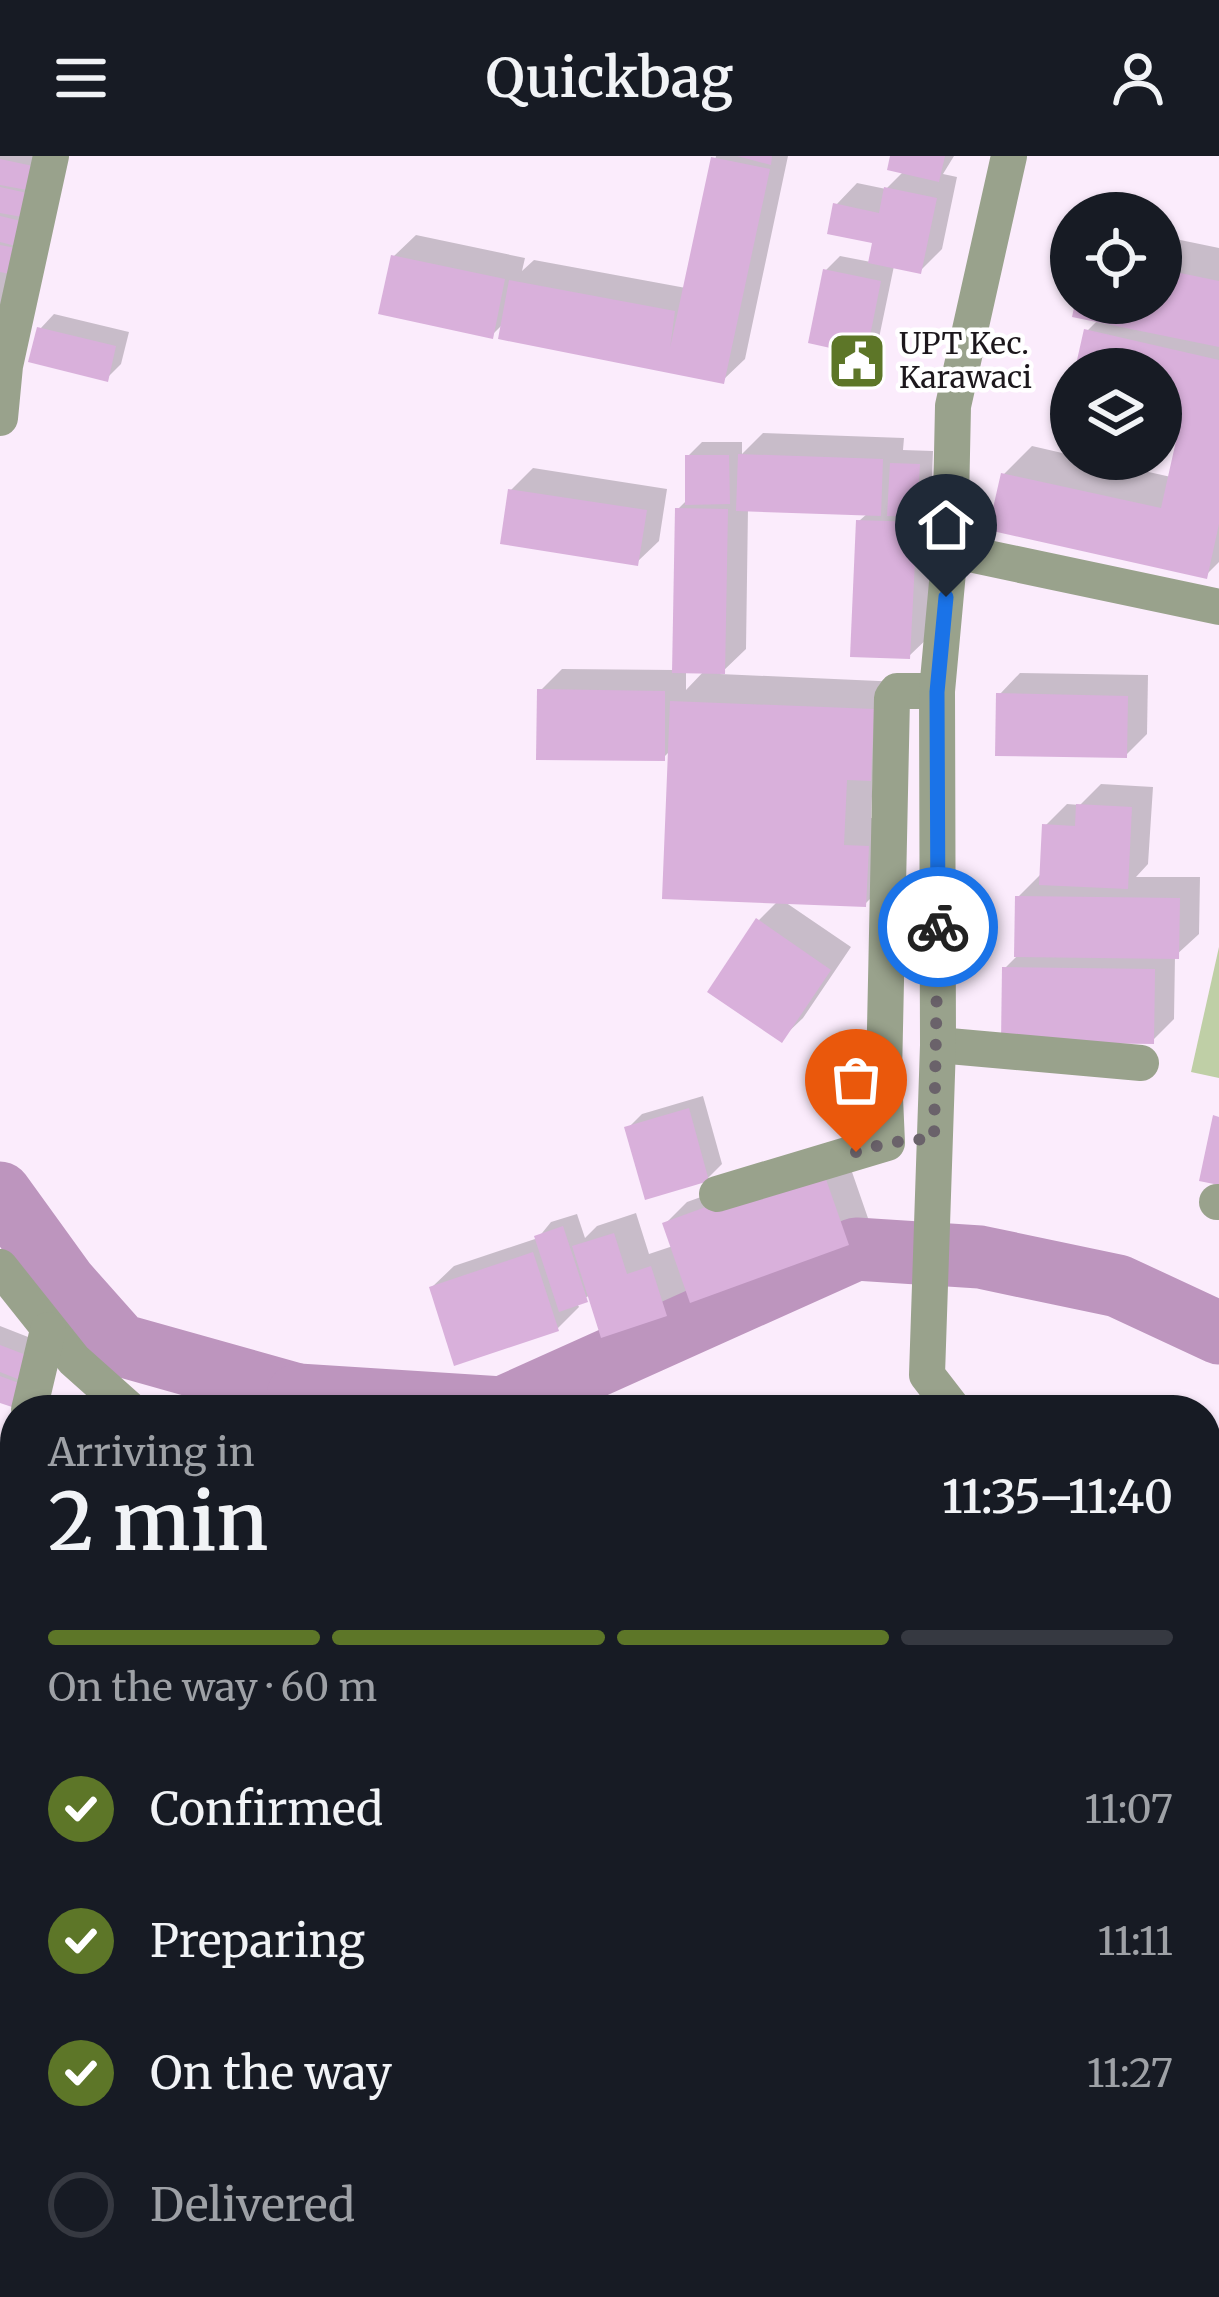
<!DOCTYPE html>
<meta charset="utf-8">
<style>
body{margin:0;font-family:Merriweather,serif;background:#242831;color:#f1f3f6;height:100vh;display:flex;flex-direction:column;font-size:45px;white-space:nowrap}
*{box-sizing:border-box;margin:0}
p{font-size:39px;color:#9ea1a6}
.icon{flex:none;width:66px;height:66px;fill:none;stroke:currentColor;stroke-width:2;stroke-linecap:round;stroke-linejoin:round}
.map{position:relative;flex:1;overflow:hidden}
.panel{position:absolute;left:0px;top:1239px;width:1221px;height:903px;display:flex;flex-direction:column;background:#171b24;border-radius:48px 48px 0 0;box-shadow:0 3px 9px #0004}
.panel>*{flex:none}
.tools{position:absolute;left:1050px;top:36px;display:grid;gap:24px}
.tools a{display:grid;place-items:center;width:132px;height:132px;border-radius:50%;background:#171b24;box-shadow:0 3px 9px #0004;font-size:60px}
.pin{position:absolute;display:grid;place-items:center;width:102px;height:102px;color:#fff;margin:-123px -51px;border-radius:50% 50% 50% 0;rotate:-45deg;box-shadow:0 0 12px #0007}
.pin .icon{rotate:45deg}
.courier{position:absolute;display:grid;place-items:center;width:120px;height:120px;margin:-60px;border:9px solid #1a73e8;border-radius:50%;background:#fff;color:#222;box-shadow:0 3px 15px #0007}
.head em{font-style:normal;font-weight:600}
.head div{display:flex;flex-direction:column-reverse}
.head{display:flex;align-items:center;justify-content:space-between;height:204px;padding:0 48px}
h1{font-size:78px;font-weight:600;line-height:90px}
.bar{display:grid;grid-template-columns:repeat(4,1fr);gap:18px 12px;align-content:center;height:144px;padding:0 48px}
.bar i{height:15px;border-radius:9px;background:#363941}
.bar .on{background:#5d7628}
.bar p{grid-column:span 4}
ol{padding:0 48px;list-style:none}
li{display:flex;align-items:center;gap:36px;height:132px}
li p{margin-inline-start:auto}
li .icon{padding:12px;border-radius:50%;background:#5d7628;color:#fff;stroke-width:4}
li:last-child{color:#9ea1a6}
li i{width:66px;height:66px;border:6px solid #363941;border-radius:50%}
header{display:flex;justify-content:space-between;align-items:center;height:156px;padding:0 48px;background:#171b24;font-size:54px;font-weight:600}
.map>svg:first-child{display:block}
.green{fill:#bfcfa6}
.shadow{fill:#0003;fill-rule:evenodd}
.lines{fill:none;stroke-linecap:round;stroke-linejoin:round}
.river{stroke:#bd95be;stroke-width:63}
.building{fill:#d9b0db}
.minor{stroke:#99a28c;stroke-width:36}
.done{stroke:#6a626a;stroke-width:12;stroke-dasharray:0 21.6}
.route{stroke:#1a73e8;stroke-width:15}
.labels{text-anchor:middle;stroke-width:9;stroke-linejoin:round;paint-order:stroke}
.poi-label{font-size:30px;fill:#1c171c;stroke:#fff;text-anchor:start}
</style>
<header><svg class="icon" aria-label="menu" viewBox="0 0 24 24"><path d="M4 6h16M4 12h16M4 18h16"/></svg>Quickbag<svg class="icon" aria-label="person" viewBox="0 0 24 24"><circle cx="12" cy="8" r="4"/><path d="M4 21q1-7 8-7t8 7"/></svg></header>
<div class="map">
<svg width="1219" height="2141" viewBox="0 0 1219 2141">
<rect width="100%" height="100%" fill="#fbecfc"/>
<!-- green -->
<path class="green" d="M1219,791V922L1191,916Z"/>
<!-- shadow -->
<g class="shadow">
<path d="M0,0H44L0,190Z"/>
<path d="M716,0H788L745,203L723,224L504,167L492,179L394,100L416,79L525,102L522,115L534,104L686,132Z"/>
<path d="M893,0H954L943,18L957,21L942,93L920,115L894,110L879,182L865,196L826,114L840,100L871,106L876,85L836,49L857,27L886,33L904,15Z"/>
<path d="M1161,80L1219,92V406L1206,419L1004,318L1032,290L1071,299V303H1091L1171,321L1186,256L1161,250V213H1078L1087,175L1099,163L1078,147H1161Z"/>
<path d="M54,158L129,176L121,208L107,222L40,173Z"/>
<path d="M763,277L904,282L903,294L933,295L931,345H937L931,479L909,500L859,365L868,357L748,352L746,493L720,518L901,526L873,619L871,662L896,663L894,719L865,748L782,744L851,791L803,862L781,883L759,764L779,744L671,594L663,602L540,535L562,513L675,514L678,353L688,343V300L702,286H742V298ZM686,514H705L686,534Z"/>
<path d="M533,312L667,333L659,385L637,406L511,334Z"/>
<path d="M1020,517L1148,519L1147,578L1126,599L999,539Z"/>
<path d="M1101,628L1153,631L1148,708L1136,721H1200L1199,778L1175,800L1174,863L1152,885L1005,812L1017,800L1018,741L1040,719L1045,670L1067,648L1080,649Z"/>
<path d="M703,940L722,1008L708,1022L628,972L642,958Z"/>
<path d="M843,990L869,1065L848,1086L689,1134L665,1157L590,1139L577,1147L579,1151L557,1173L432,1131L454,1110L538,1082L551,1066L577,1058L585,1082L597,1070L636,1057L649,1098L673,1090L665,1068L687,1046Z"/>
<path d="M0,1170L46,1188L39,1208L0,1244Z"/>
<path d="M1219,1272V1379L1206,1392V1285Z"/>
<path d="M1089,2127H1168L1155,2141H1080Z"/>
</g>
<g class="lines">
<!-- river -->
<g class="river">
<path d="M0,1037L65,1127L120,1189L298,1239L330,1254"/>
<path d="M298,1239L502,1252L856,1093L980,1101L1118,1130L1219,1177"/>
<path d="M703,2141L706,2127"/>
</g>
</g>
<!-- building -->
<g class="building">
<path d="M737,0H772L771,9Z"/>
<path d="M890,0H945L939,26L887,14Z"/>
<path d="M711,1L770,13L724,228L498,183L509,124L675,155L670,192Z"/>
<path d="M0,3L33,10L27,34L0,29Z"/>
<path d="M0,31L27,37L22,61L0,57Z"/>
<path d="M884,31L937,42L921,118L868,107L872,87L827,78L833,47L879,57Z"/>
<path d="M0,60L21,65L16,90L0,86Z"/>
<path d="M0,89L16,92L10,118L0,116Z"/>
<path d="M391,99L505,123L493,183L378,158Z"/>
<path d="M823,113L881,125L866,200L808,187Z"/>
<path d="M1161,113L1219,125V191L1072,161L1075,147H1161Z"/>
<path d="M37,171L116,190L108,226L28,206Z"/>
<path d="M1084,173L1219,204V368L1207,423L988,374L1001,317L1161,352L1182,258L1161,253V213H1075Z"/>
<path d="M738,298L883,303L881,360L736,355Z"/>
<path d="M685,299H729L730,348L685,349Z"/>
<path d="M890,307L920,308L917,361L887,360Z"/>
<path d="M508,333L647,354L638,410L500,388Z"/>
<path d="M675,352L728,353L725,518L672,517Z"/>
<path d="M856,364L917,366L910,503L850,501Z"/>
<path d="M537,533L665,535V605L536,604Z"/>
<path d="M996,537L1128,540L1127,602L995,600Z"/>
<path d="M670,545L874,553L871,625L847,624L844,689L869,690L866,751L662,743Z"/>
<path d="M1076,648L1132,651L1128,733L1039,729L1042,668L1075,670Z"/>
<path d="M1015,740L1180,742L1179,803L1014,801Z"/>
<path d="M756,762L831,814L782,887L707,836Z"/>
<path d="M1002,811L1155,813L1154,888L1001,886Z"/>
<path d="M689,952L709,1025L645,1044L624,971Z"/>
<path d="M1213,959L1219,961V1029L1199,1025Z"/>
<path d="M821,1009L849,1089L690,1147L662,1067Z"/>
<path d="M563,1070L588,1146L559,1156L534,1080Z"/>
<path d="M614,1077L627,1118L651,1110L667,1160L601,1182L572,1090Z"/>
<path d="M533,1096L559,1175L454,1210L429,1131Z"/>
<path d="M0,1189L34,1202L25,1226L0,1216Z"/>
<path d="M0,1220L24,1229L15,1252L0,1247Z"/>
<path d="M1206,1298L1219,1306V1372L1206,1394Z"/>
<path d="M1219,2047V2139L1206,2125V2059Z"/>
<path d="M1085,2127H1145L1159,2141H1072Z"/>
</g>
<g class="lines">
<!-- minor -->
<g class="minor">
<path d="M0,262L5,210L51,0"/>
<path d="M950,394L1219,451"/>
<path d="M938,889L1141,907"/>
<path d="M717,1038L887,987L884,919L892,542L897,535H937"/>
<path d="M1217,1046H1219"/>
<path d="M0,1111L74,1204L129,1253"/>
<path d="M29,1254L48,1174"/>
<path d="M954,1254L927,1219L938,889L937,535L950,394L953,250L1009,0"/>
<path d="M0,1354L15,1306"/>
<path d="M0,1435H15"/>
<path d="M1206,1450L1219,1458"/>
<path d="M1206,1618L1219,1593"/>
<path d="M0,1691L15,1704"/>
<path d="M1206,1875L1219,1888"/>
<path d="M0,1982L15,1985"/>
<path d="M1206,2024L1219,2012"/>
<path d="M601,2127L604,2141"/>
<path d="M939,2127L952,2141"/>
<path d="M1190,2127L1203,2141"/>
<path d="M140,2141L143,2127"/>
<path d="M514,2141L515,2127"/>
</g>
</g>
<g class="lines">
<!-- done -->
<path class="done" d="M856,996L887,987L934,982L938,771"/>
<!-- route -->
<path class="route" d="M938,771L937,536L946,441"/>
</g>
<!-- icons -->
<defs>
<symbol id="civic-square" viewBox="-11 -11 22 22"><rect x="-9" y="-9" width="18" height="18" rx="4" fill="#5d7628" stroke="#fff"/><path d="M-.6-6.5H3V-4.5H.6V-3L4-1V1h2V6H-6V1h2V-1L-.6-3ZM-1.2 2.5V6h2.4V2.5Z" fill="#fff"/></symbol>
</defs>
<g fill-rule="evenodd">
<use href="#civic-square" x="824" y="172" width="66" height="66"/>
</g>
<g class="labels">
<!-- poi labels -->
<g class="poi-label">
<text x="899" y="198">UPT Kec.<tspan x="899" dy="34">Karawaci</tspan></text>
</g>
</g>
</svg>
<div class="tools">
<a><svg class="icon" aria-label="locate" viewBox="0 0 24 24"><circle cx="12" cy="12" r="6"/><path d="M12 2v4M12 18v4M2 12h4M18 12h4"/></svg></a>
<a><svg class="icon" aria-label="layers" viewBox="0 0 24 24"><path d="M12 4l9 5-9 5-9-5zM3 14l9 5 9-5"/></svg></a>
</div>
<div class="pin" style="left:856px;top:996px;background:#ea580c"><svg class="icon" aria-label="bag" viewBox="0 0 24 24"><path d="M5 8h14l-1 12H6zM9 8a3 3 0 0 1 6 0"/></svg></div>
<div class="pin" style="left:946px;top:441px;background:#1f2937"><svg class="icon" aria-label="home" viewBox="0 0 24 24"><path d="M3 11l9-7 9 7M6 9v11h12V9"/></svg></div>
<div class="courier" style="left:938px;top:771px"><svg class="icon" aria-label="bike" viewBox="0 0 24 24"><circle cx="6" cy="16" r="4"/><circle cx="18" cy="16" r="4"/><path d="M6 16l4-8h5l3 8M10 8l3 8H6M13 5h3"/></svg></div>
<section class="panel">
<div class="head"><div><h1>2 min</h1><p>Arriving in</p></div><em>11:35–11:40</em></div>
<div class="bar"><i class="on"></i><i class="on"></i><i class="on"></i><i></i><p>On the way · 60 m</p></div>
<ol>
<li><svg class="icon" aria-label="check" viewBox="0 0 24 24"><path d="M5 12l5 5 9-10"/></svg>Confirmed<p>11:07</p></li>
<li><svg class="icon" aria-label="check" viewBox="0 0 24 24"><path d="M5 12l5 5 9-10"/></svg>Preparing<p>11:11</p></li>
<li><svg class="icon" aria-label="check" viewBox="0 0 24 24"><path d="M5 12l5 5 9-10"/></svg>On the way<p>11:27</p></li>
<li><i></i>Delivered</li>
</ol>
</section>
</div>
